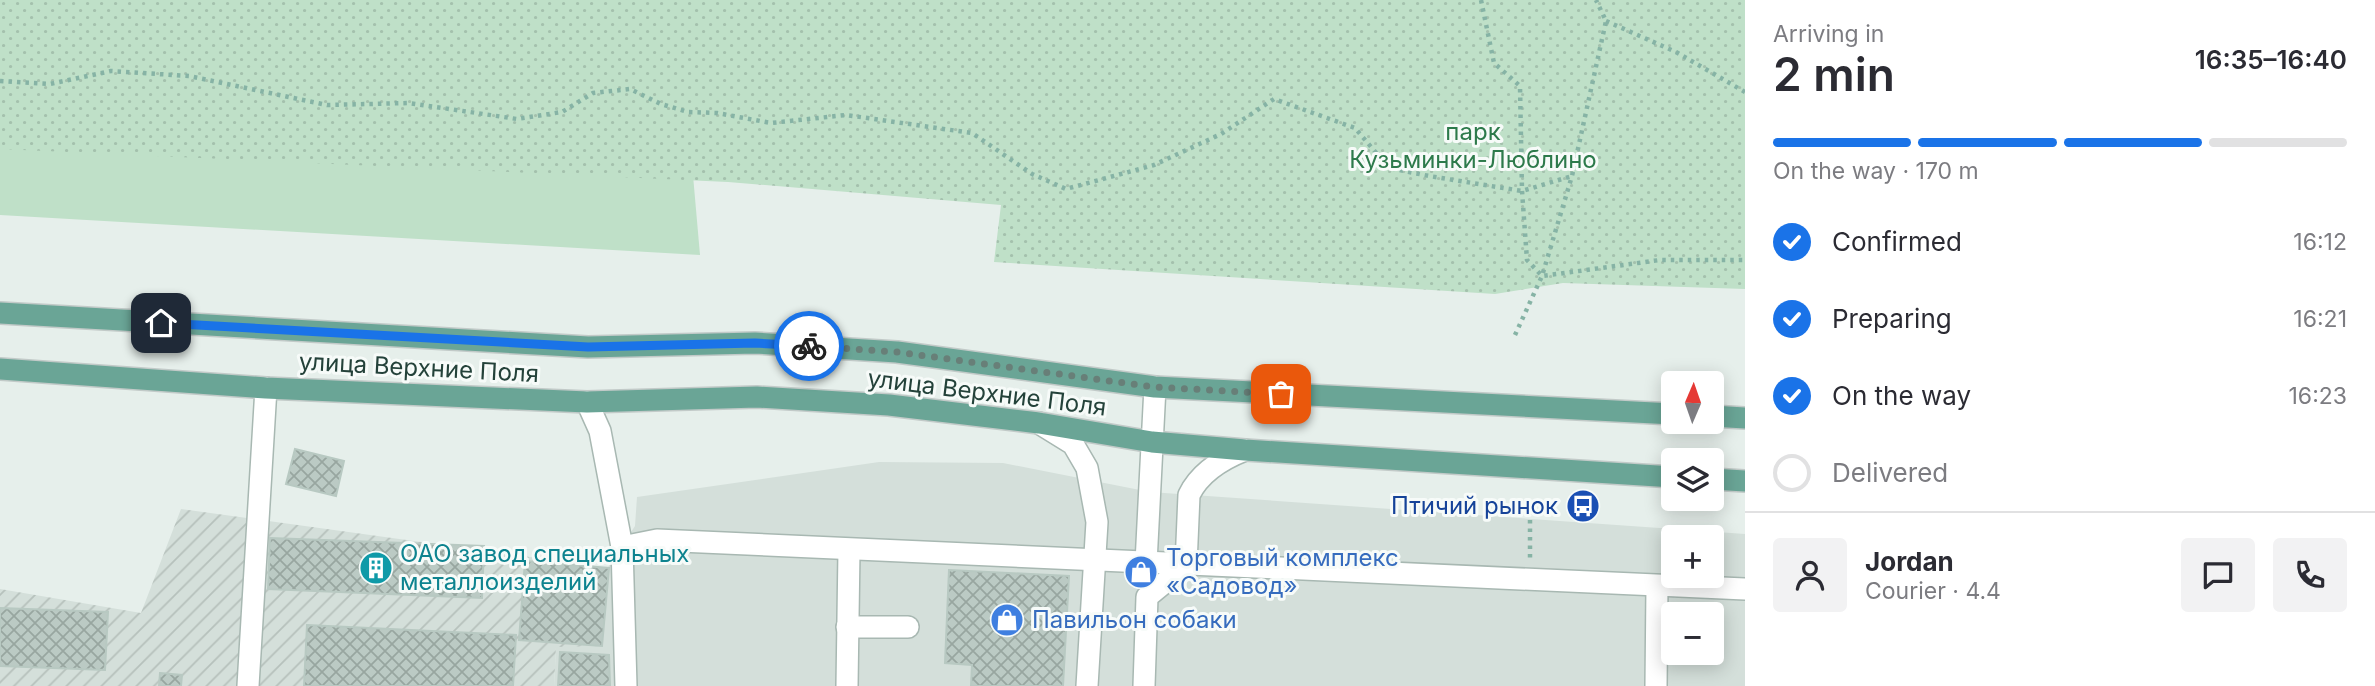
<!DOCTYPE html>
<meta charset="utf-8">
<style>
body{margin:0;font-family:Inter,sans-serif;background:#f2f2f3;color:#2b2b33;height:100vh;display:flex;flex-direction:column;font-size:26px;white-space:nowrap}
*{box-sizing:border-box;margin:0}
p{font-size:23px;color:#7c7c81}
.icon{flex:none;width:38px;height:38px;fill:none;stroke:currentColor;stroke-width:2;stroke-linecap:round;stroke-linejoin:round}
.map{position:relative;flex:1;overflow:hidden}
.drawer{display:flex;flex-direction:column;background:#fff;width:630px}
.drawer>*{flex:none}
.needle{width:46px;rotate:2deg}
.fabs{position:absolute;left:1661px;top:371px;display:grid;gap:14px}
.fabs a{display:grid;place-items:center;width:63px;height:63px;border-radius:7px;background:#fff;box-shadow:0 4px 18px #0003;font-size:35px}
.pin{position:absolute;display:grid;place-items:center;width:60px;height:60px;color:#fff;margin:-30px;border-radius:14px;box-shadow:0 4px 10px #0006}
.courier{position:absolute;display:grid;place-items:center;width:70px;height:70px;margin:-35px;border:5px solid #1a73e8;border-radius:50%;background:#fff;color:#222;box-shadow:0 2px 9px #0007}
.overview em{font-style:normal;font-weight:600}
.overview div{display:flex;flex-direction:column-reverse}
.overview{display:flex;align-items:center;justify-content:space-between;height:119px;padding:0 28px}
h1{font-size:46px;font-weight:600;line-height:52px}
.bar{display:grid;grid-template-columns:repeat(4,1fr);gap:10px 7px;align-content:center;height:84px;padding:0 28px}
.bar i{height:9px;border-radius:5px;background:#e1e1e2}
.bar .selected{background:#1a73e8}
.bar p{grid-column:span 4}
.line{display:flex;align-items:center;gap:18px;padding:0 28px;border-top:2px solid #e1e1e2}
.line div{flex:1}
.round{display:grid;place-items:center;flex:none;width:74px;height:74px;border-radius:7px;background:#f2f2f3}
ol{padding:0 28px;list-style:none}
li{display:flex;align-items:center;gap:21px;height:77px}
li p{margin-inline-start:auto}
li .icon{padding:7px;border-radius:50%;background:#1a73e8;color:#fff;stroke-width:4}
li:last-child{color:#7c7c81}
li i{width:38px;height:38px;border:4px solid #e1e1e2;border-radius:50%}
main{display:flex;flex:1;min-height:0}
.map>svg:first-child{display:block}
.built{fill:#d4dfda;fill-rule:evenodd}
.industrial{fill:url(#industrial-furrows)}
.grass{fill:#bfe0c8}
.park{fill:url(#park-dots)}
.building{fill:url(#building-cross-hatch);stroke:#b8c9c2;stroke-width:2}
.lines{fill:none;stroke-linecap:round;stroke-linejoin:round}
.minor-casing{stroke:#a8b8b2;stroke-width:24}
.major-casing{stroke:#c2cac8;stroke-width:24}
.path{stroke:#86b3a5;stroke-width:4.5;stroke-dasharray:3.5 5;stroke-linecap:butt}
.minor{stroke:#fff;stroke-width:21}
.major{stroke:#6aa596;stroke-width:21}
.done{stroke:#687f78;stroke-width:7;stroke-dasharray:0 12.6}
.route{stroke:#1a73e8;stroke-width:9}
.labels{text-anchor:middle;stroke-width:6;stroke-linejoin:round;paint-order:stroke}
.park-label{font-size:24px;fill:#2d7a4b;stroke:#f7fbf9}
.street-label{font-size:24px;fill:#24423a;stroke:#f7fbf9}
.transit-label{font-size:24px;fill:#164399;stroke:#f7fbf9;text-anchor:end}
.culture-label{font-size:24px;fill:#0d838f;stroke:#f7fbf9;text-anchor:start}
.shop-label{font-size:24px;fill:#366cbe;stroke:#f7fbf9;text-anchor:start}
</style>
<main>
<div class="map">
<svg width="1745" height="686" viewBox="0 0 1745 686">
<defs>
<pattern id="industrial-furrows" width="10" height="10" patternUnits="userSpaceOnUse" patternTransform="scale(1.75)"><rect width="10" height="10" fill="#d4dfda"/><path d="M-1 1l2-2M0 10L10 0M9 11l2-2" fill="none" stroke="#b6c1bc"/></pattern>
<pattern id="park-dots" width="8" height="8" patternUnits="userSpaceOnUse" patternTransform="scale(1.75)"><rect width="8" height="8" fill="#bfe0c8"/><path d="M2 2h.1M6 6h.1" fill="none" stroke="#a4c1ad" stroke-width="1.8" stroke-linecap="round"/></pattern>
<pattern id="building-cross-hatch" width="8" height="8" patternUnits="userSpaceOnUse" patternTransform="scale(1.75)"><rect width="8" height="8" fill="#bbcac4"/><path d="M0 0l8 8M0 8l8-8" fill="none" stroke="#98a6a0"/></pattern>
</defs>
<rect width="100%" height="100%" fill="#e6efeb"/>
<!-- built -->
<path class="built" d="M879,462L1003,463L1150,492L1745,534V686H554L556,647L635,526L637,497ZM1673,537H1712V576H1673ZM1673,614H1712V653H1673Z"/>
<!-- industrial -->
<path class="industrial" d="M181,509L609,568L602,646L556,647L554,686H0V589L141,613Z"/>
<!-- grass -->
<path class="grass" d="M0,0L692,164L700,255L0,215Z"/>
<!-- park -->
<path class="park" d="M0,0H1745V289L1563,283L1495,294L994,262L1001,205L728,182L0,149Z"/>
<!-- building -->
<g class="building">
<path d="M295,449L344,461L336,496L286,484Z"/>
<path d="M270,538L484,546L482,598L268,589Z"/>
<path d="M525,561L609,568L602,646L519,640Z"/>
<path d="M949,570L1069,576L1063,686H971L972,665L945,663Z"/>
<path d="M0,608L108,612L105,670L0,666Z"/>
<path d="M307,625L516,635L513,686H304Z"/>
<path d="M560,652L609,655L610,686H558Z"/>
<path d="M160,673L182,675L181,686H159Z"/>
</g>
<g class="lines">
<defs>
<g id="minor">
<path d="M587,402L600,431L622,547L626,686"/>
<path d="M1039,423L1073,444L1087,468L1097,522L1087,686"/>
<path d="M622,547L657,540L1745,589"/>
<path d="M1146,563L1155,387"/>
<path d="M847,627H908"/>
<path d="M248,686L266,388"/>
<path d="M847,686L849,550"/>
<path d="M1144,686L1147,597L1186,565L1189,495C1200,472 1222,459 1245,450"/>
<path d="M1656,686L1657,586"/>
</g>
<g id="major">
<path d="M0,313L588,347L755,343L897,352L1155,387L1673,414"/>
<path d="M0,369L266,388L587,402L757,397L889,405L1039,423L1152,442L1245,450L1673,477"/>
<path d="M1712,416L1745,418"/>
<path d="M1712,479L1745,481"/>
</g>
</defs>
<!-- minor casing -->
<use href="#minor" class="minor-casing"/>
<!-- major casing -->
<use href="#major" class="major-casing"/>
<!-- path -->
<g class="path">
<path d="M1481,0L1494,63L1520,86L1522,191L1527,260L1542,276L1660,260H1745"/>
<path d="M1606,21L1676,52L1745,92"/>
<path d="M0,81L50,84L111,71L189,76L327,105L409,103L517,119L562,112L593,93L630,89L661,104L688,112L717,113L771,123L846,115L972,133L1032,174L1066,189L1154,165L1221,134L1274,99L1355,128L1389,168L1429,176L1522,191L1572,176"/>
<path d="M1515,335L1542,276L1572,176L1606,21L1596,0"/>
<path d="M1530,503V558"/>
</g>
<!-- minor -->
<use href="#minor" class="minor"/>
<!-- major -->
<use href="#major" class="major"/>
</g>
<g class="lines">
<!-- done -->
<path class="done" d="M809,346L897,352L1154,387L1281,394"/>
<!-- route -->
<path class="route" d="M161,323L588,347L755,343L809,346"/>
</g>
<!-- icons -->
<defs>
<symbol id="bus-disc" viewBox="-11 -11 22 22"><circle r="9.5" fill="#1a4fb4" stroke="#f7fbf9"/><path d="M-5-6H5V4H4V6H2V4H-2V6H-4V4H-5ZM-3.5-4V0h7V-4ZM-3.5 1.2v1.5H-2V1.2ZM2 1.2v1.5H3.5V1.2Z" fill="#fff"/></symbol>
<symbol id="building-disc" viewBox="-11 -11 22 22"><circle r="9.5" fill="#0f9aa8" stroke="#f7fbf9"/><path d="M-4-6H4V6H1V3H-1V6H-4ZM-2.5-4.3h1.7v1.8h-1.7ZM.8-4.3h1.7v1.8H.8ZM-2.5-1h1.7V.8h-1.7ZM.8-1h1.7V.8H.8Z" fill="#fff"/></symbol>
<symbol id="shop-disc" viewBox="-11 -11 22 22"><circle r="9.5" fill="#3f7fe0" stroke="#f7fbf9"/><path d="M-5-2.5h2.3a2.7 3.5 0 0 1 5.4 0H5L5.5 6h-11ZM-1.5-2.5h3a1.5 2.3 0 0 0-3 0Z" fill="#fff"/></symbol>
</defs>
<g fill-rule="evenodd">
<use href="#bus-disc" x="1564" y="487" width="38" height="38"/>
<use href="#building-disc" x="357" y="549" width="38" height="38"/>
<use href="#shop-disc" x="1122" y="553" width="38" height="38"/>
<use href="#shop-disc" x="988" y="601" width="38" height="38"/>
</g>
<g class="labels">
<!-- park labels -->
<g class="park-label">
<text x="1473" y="140">парк<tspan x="1473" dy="28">Кузьминки-Люблино</tspan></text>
</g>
<!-- street labels -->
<g class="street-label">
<text transform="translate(419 368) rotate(3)" y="8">улица Верхние Поля</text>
<text transform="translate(987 393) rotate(7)" y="8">улица Верхние Поля</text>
</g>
<!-- transit labels -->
<g class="transit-label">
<text x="1558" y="514">Птичий рынок</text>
</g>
<!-- culture labels -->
<g class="culture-label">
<text x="400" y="562">ОАО завод специальных<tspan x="400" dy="28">металлоизделий</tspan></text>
</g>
<!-- shop labels -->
<g class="shop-label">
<text x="1166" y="566">Торговый комплекс<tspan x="1166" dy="28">«Садовод»</tspan></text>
<text x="1032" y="628">Павильон собаки</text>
</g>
</g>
</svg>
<div class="fabs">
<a><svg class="needle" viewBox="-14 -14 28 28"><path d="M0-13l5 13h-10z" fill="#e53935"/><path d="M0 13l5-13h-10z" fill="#7c7c81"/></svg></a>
<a><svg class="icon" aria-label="layers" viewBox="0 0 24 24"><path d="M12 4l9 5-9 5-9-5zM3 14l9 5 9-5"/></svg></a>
<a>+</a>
<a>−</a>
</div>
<div class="pin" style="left:1281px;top:394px;background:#ea580c"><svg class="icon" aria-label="bag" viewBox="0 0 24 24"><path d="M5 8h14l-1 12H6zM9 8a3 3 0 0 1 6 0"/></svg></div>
<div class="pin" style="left:161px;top:323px;background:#1f2937"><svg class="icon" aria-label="home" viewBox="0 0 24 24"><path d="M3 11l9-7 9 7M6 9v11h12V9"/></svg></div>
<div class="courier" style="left:809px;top:346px"><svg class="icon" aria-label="bike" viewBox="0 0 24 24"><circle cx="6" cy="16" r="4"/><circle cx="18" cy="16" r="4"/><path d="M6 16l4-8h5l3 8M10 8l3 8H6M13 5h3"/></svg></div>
</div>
<section class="drawer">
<div class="overview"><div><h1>2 min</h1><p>Arriving in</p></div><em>16:35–16:40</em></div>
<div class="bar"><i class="selected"></i><i class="selected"></i><i class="selected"></i><i></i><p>On the way · 170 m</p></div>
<ol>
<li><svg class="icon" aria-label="check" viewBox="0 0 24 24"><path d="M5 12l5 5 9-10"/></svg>Confirmed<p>16:12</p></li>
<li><svg class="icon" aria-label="check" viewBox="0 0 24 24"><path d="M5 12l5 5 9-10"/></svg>Preparing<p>16:21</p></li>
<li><svg class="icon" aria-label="check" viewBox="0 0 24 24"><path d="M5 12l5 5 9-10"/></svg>On the way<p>16:23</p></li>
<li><i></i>Delivered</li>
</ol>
<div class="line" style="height:126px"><a class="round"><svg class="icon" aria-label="person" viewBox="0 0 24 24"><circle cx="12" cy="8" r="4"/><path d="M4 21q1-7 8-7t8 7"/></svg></a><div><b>Jordan</b><p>Courier · 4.4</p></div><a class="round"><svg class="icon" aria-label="chat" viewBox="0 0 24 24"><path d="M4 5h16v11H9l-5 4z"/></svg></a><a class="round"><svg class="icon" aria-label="phone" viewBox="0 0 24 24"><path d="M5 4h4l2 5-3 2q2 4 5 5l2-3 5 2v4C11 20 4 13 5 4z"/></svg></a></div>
</section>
</main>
